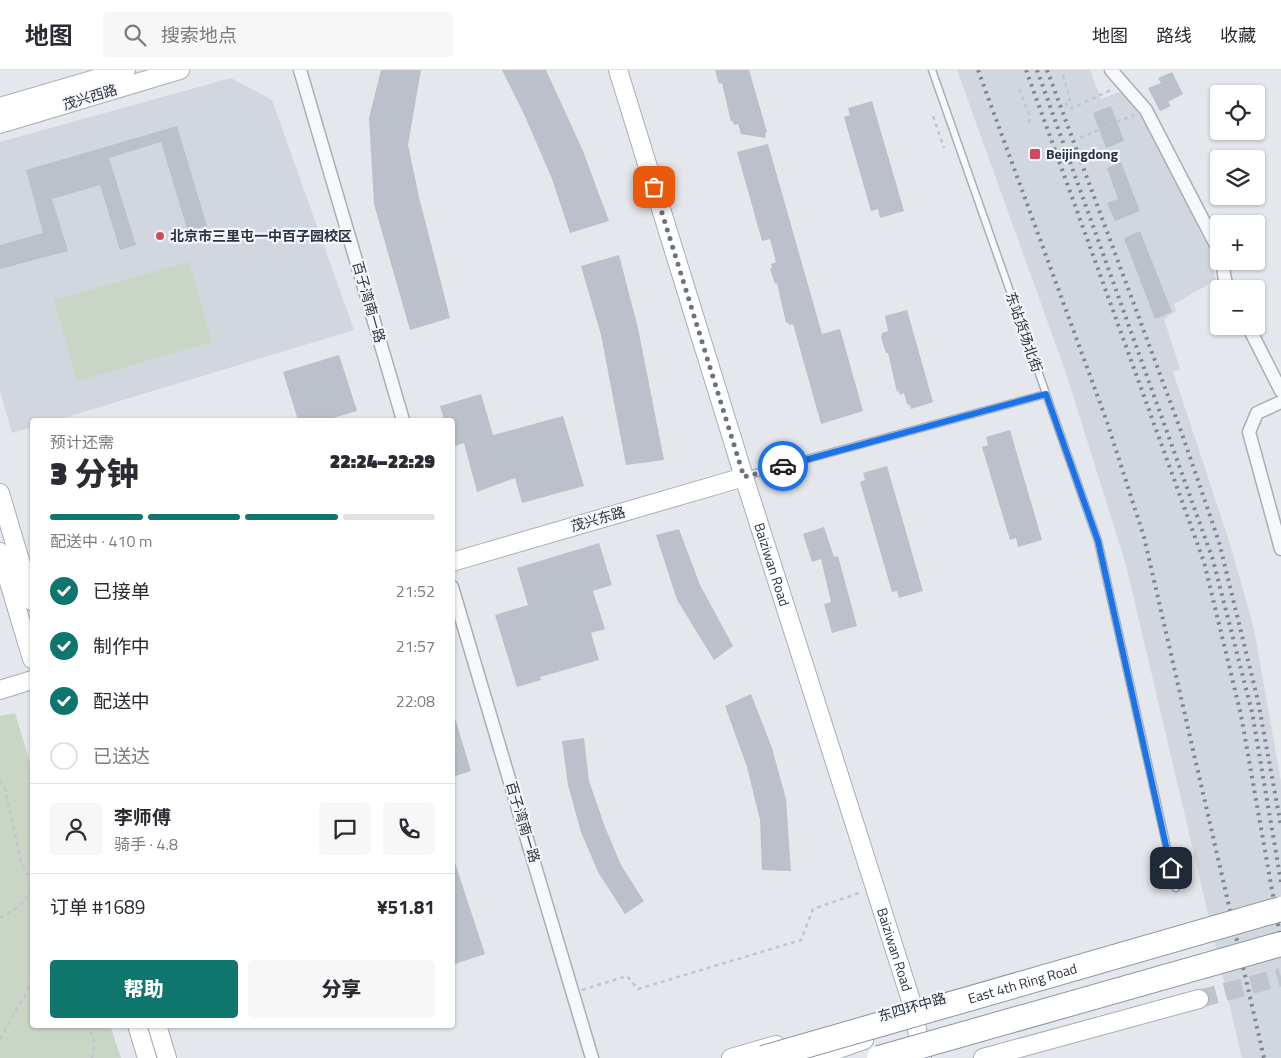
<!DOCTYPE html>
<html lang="zh">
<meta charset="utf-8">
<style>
body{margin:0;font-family:"Titillium Web","Noto Sans SC",sans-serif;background:#f7f7f7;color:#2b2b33;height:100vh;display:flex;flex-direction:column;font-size:19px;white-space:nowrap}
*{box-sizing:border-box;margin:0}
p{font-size:16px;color:#7c7c81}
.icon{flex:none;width:28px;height:28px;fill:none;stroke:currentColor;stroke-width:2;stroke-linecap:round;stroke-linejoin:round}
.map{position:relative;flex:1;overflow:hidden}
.side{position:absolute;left:30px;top:348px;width:425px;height:610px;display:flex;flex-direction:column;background:#fff;border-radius:5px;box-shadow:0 1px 4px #0004}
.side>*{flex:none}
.controls{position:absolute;left:1210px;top:15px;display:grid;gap:10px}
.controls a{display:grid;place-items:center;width:55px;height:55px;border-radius:5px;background:#fff;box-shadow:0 1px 4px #0004;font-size:25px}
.pin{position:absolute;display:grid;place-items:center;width:42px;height:42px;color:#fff;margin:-21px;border-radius:10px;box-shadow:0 2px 8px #0006}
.courier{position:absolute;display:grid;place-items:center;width:50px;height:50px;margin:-25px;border:4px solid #1a73e8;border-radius:50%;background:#fff;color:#222;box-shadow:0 1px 6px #0007}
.summary em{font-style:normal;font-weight:800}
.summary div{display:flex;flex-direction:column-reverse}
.summary{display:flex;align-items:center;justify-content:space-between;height:85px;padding:0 20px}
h1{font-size:32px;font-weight:800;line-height:38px}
.bar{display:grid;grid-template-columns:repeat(4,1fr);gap:8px 5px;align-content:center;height:60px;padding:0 20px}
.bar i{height:6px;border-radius:4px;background:#e1e1e2}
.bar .selected{background:#0f766e}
.bar p{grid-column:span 4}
.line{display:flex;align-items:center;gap:12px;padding:0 20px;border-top:1px solid #e1e1e2}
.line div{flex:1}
.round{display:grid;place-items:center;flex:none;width:52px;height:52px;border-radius:5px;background:#f7f7f7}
ol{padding:0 20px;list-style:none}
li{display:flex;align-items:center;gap:15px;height:55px}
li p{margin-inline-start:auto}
li .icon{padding:5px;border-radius:50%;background:#0f766e;color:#fff;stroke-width:4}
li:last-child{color:#7c7c81}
li i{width:28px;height:28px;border:2px solid #e1e1e2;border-radius:50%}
.cta{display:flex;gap:10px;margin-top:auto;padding:10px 20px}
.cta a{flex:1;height:58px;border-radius:5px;background:#0f766e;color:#fff;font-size:20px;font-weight:800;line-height:58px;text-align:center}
.cta a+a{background:#f7f7f7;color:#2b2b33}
header{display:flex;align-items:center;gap:30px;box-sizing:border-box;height:70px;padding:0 25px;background:#fff;border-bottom:1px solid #e1e1e2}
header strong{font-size:24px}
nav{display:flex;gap:28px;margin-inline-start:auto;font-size:18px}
.search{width:350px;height:45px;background:#f7f7f7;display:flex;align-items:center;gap:12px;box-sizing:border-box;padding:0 18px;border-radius:5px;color:#7c7c81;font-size:19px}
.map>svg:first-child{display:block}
.built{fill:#d2d6de}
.green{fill:#c9d6c5}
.building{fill:#bbc0ca}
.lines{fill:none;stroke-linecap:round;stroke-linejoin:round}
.secondary-tunnel{stroke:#bfc3cb;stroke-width:18;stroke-dasharray:18 9;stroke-linecap:butt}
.lane-casing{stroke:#a9aeb7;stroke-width:9}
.street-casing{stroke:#a9aeb7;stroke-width:15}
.secondary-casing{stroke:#a9aeb7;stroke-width:20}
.path{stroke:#c2c5cb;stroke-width:2.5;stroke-dasharray:4 4;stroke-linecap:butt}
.lane{stroke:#f7f8fa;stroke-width:6}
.street{stroke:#f7f8fa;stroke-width:12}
.secondary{stroke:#fff;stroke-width:18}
.rail{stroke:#7d8696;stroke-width:4;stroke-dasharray:2.5 5;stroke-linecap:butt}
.highway-bridge-casing{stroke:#8b94a3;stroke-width:26;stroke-linecap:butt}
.highway-bridge{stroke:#fff;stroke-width:24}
.done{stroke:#6c737f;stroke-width:5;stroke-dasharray:0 9}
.route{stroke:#1a73e8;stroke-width:6}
.poi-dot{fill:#d1495b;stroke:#f4f6f9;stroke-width:2}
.labels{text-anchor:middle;stroke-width:4.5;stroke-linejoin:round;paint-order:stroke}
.street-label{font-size:14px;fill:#2b3445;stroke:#f4f6f9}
.poi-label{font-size:14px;font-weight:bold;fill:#2b3445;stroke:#f4f6f9;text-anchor:start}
</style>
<header>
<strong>地图</strong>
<div class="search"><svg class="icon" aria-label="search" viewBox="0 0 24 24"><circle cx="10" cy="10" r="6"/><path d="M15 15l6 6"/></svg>搜索地点</div>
<nav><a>地图</a><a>路线</a><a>收藏</a></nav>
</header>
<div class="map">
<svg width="1281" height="988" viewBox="0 0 1281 988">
<rect width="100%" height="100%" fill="#e4e7ec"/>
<!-- built -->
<g class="built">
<path d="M957,0H1090L1101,29L1122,21L1147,54L1209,180L1216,210L1174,234L1176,241L1164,249L1180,299L1173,302L1230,474L1254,559L1281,712V988H1242L1126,495L1066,303Z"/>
<path d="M231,8L272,30L354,260L57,350H32V357L12,363L0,321V72Z"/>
</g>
<!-- green -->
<g class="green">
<path d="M189,192L212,272L77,311L54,230Z"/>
<path d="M15,643L32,699V955H110L121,988H0V646Z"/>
</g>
<!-- building -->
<g class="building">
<path d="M381,0H421L408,75L419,127L450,248L410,260L374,134L369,48Z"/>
<path d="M502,0H546L583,81L609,151L570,163L552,109L524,44Z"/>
<path d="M715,0H749L767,62L765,63L766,68L741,64L738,54L734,55L733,51L731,52L722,13L719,14Z"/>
<path d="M1172,2L1183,24L1168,32L1171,36L1160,41L1148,18L1161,13L1158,8Z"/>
<path d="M872,31L904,141L880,148L878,139L871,141L844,47L850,45L848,38Z"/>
<path d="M1111,36L1124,71L1106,78L1093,43Z"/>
<path d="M177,56L207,156L188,162L161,72L109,88L136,175L120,180L100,115L52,129L68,181L0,199V175L43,163L26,100Z"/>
<path d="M768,74L822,264L840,259L863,341L821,354L793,254L789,255L788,252L786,253L777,213L775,214L770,199L772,198L771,194L776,192L770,169L762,171L737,82Z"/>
<path d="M1121,92L1140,141L1115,151L1107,133L1118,129L1107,98Z"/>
<path d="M1140,161L1172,242L1155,249L1124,168Z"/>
<path d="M619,185L638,258L664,390L626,395L601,265L581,196Z"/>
<path d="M907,240L933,332L911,339L910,335L907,334L904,323L900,325L899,321L897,322L888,283H886L881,268L882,263L888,261L885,246Z"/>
<path d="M339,285L357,341L326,350H298L283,302Z"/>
<path d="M481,324L493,365L563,346L584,416L522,433L515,408L477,422L464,373L452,377V350H444L440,336Z"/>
<path d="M1010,360L1042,470L1018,477L1016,468L1010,470L982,377L988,375L986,367Z"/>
<path d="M887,396L923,521L899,528L897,521L892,522L860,412L865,410L863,403Z"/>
<path d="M824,457L834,487L838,486L857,556L832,563L824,534L831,532L821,489L812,492L803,464Z"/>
<path d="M679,459L700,515L733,576L714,590L677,530L656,465Z"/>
<path d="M599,473L612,515L593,521L605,559L591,563L599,590L540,607L541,610L517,617L495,545L528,535L517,498Z"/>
<path d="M751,624L772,678L786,729L791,801L762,800L760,750L747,697L725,636Z"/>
<path d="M452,648H455L471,701L452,707Z"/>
<path d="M584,668L589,711L605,757L621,795L644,831L625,844L598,802L581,762L568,715L562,671Z"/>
<path d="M454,790L485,884L452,895V791Z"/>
</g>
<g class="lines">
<!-- secondary-tunnel -->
<path class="secondary-tunnel" d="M1199,929L1281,907"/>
<defs>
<g id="lane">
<path d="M932,0L1098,471L1176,818"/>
<path d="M745,406L1046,324"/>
</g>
<g id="street">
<path d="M300,0L403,350"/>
<path d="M1111,0L1146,40L1219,181"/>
<path d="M1222,191L1225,210L1229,219"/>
<path d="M1248,256L1281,321"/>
<path d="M1281,332L1257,343L1249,362L1281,479"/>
<path d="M452,517L592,988"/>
</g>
<g id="secondary">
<path id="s1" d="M618,0L744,407L913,937L922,988"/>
<path d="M0,37L126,0"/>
<path d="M0,54L180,0"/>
<path d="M0,423L32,531"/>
<path d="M0,482L32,589"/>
<path d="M452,492L744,407"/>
<path d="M0,620L32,610"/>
<path d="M137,955L147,988"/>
<path d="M157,955L167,988"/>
<path d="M731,988L776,975"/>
<path d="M813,988L864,970"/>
<path d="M983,988L1199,929"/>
</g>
</defs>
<!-- lane casing -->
<use href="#lane" class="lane-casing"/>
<!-- street casing -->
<use href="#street" class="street-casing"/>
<!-- secondary casing -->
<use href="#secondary" class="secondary-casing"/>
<!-- path -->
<g class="path">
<path d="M1063,5L1070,30L1065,32L1070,39L1113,19"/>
<path d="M1019,19L1030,47L1029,54"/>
<path d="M933,46L944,78"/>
<path d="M1080,68L1134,45"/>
<path d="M0,711L4,715L21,791L32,813"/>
<path d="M0,848C14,840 27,832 32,816"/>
<path d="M582,920L627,906L638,919L801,870L813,839L862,822"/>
<path d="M86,955C94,966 96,974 92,988"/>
<path d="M0,969L32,913"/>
</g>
<!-- lane -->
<use href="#lane" class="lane"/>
<!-- street -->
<use href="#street" class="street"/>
<!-- secondary -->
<use href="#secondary" class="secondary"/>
<!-- rail -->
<g class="rail">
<path d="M978,0L1107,352L1144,467L1264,988"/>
<path d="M1026,0L1204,492L1241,645L1281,871"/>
<path d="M1037,0L1213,490L1252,642L1281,812"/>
<path d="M1047,0L1181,361L1219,472L1258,631L1281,756"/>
</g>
<defs>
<g id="highway-bridge">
<path id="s2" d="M763,988L1281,839"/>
<path d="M879,988L1281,874"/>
</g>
</defs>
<!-- highway-bridge casing -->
<use href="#highway-bridge" class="highway-bridge-casing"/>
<!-- highway-bridge -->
<use href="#highway-bridge" class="highway-bridge"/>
</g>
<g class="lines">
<!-- done -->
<path class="done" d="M654,117L744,407L783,396"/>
<!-- route -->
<path class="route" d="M783,396L1046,324L1098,471L1171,798"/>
</g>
<!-- markers -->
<g class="poi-dot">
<rect x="1029" y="78" width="12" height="12" rx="2.5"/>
<circle cx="160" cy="166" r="5"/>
</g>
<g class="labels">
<!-- street labels -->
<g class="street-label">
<text transform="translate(90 27) rotate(-17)" y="5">茂兴西路</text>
<text transform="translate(369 232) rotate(74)" y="5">百子湾南一路</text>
<text transform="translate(1024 262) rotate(71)" y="5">东站货场北街</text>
<text transform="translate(598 449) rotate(-16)" y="5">茂兴东路</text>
<text dy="5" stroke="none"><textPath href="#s1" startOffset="518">Baiziwan Road</textPath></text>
<text transform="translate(523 752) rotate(73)" y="5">百子湾南一路</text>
<text dy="5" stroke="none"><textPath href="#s1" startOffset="922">Baiziwan Road</textPath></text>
<text dy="5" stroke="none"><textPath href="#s2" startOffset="270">East 4th Ring Road</textPath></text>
<text transform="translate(912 937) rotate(-16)" y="5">东四环中路</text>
</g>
<!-- poi labels -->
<g class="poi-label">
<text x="1046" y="89">Beijingdong</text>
<text x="170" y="171">北京市三里屯一中百子园校区</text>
</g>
</g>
</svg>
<div class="controls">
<a><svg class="icon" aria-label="locate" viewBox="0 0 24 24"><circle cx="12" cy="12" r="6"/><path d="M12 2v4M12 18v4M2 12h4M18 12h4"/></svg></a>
<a><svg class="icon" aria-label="layers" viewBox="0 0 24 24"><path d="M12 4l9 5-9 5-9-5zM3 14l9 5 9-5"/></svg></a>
<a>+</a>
<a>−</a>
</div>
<div class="pin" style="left:654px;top:117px;background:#ea580c"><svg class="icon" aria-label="bag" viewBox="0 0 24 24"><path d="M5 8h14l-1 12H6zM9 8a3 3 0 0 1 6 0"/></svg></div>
<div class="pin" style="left:1171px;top:798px;background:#1f2937"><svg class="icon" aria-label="home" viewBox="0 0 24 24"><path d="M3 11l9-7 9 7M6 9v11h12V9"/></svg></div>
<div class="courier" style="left:783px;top:396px"><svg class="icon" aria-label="car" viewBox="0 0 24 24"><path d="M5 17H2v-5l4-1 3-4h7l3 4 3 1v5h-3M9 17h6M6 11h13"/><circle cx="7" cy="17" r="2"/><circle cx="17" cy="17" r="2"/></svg></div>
<section class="side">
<div class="summary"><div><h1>3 分钟</h1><p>预计还需</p></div><em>22:24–22:29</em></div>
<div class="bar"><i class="selected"></i><i class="selected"></i><i class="selected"></i><i></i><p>配送中 · 410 m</p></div>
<ol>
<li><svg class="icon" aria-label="check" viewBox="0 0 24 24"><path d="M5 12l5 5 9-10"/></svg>已接单<p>21:52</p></li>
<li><svg class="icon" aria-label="check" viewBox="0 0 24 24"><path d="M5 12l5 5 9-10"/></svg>制作中<p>21:57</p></li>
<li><svg class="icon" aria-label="check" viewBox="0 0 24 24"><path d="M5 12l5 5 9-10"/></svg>配送中<p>22:08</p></li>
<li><i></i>已送达</li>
</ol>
<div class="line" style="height:90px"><a class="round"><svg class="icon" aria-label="person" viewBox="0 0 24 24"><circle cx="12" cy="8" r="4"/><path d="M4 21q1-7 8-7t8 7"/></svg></a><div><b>李师傅</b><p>骑手 · 4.8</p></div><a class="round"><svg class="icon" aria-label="chat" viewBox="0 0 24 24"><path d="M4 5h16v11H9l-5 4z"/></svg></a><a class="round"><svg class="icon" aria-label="phone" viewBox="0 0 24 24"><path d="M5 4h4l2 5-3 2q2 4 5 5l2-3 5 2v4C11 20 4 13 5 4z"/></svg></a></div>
<div class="line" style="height:65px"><div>订单 #1689</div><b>¥51.81</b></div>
<div class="cta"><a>帮助</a><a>分享</a></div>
</section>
</div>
